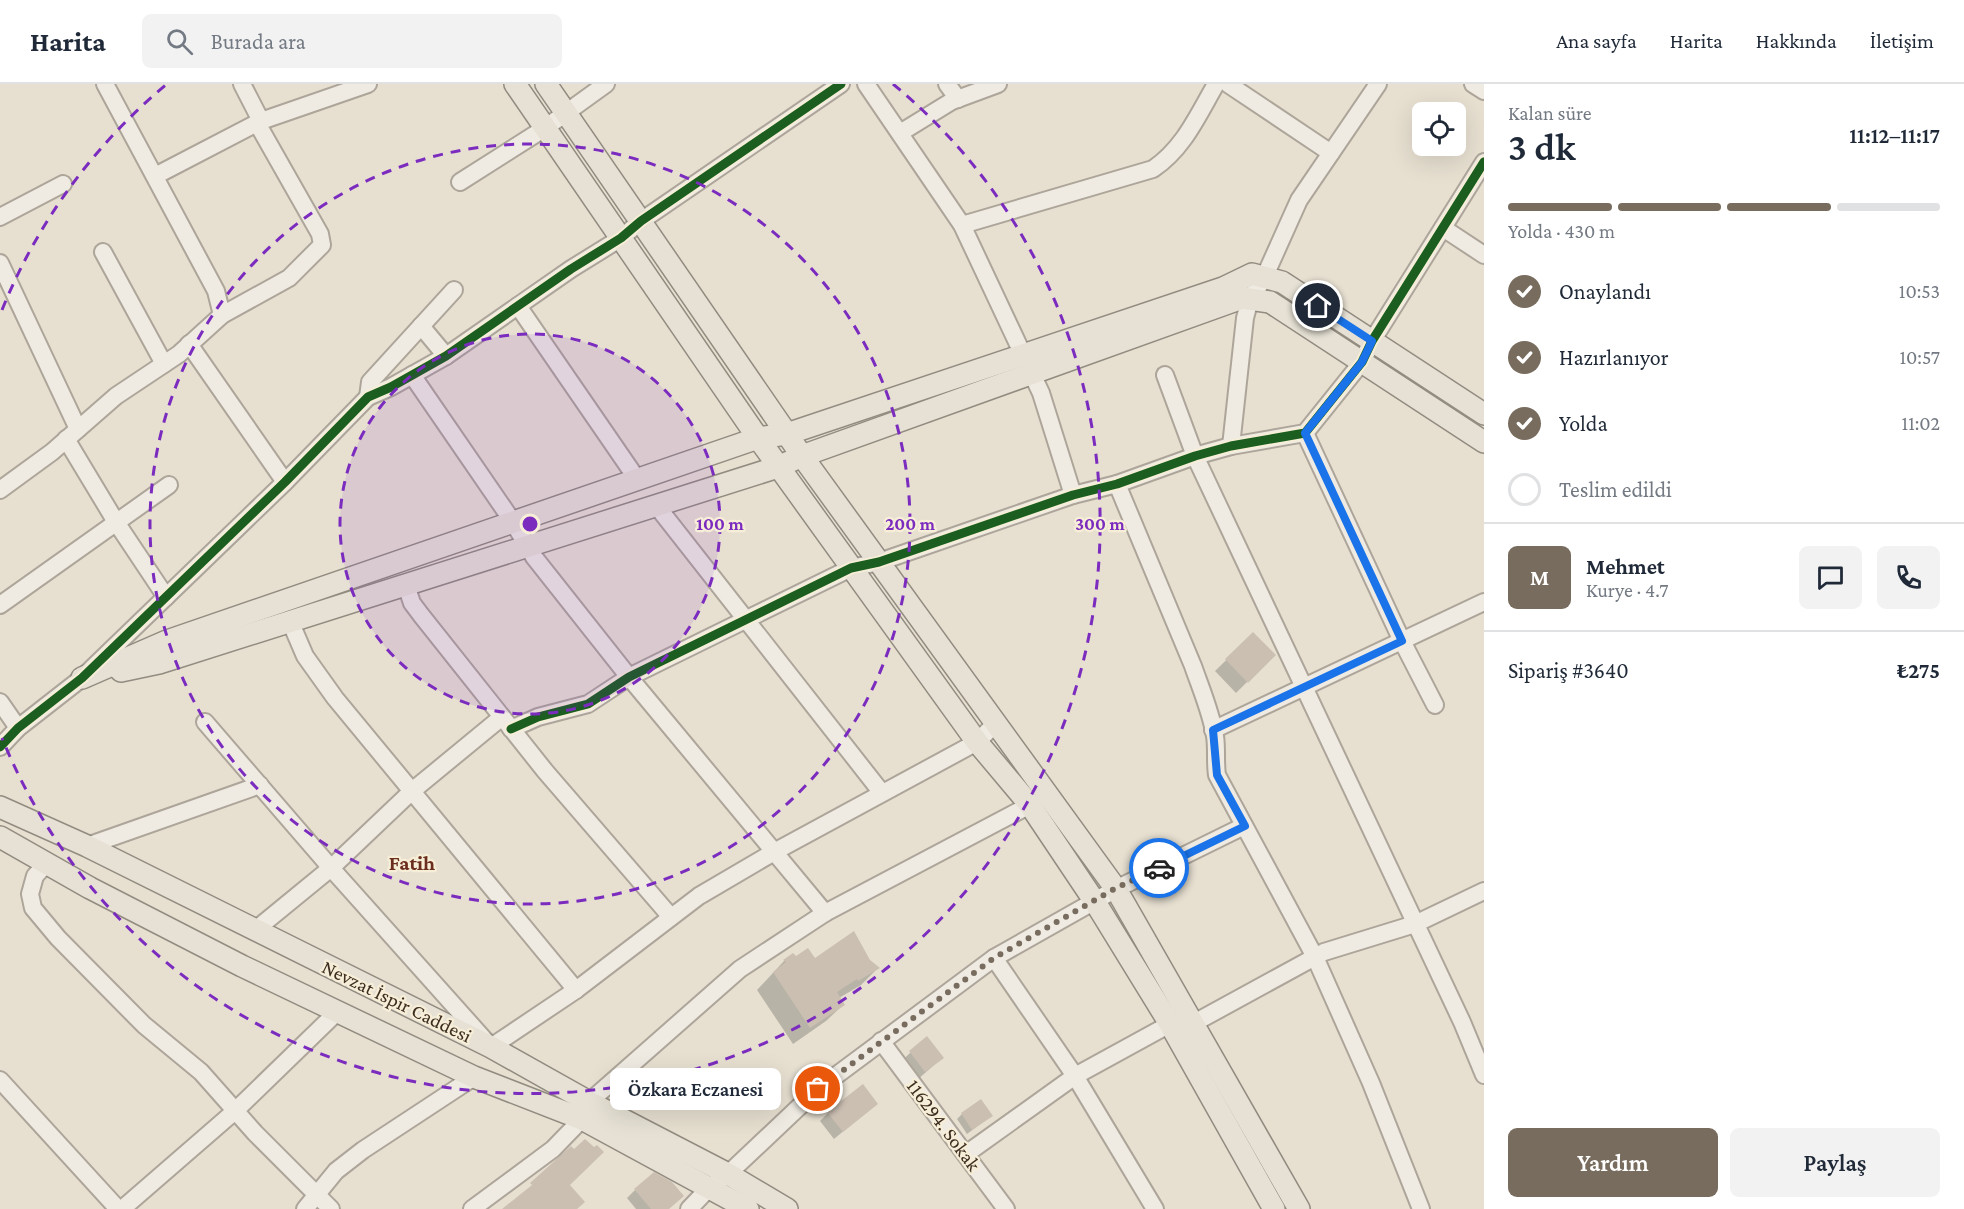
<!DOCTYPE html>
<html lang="tr">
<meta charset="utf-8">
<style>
body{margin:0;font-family:"Crimson Pro",serif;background:#f2f2f3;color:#1f2937;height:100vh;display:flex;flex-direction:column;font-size:22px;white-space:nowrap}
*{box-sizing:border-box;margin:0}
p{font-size:20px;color:#747a83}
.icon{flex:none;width:33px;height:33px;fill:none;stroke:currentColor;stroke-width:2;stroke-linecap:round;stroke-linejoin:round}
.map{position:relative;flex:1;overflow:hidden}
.panel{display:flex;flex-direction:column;background:#fff;width:480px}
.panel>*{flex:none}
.controls{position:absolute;left:1412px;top:18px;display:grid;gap:12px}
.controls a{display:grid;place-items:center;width:54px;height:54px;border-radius:9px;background:#fff;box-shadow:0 6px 24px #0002;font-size:30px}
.pin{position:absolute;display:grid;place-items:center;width:51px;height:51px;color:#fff;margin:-26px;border:3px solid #fff;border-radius:50%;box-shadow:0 2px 6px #0007}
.courier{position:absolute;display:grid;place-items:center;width:60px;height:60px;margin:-30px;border:4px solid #1a73e8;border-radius:50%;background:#fff;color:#222;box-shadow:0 2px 8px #0007}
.bubble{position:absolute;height:42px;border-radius:9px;background:#fff;box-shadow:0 6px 24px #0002;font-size:20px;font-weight:600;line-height:42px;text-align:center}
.head em{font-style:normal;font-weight:600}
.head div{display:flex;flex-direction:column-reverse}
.head{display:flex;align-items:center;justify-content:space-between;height:102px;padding:0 24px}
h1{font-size:39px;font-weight:600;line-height:45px}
.bar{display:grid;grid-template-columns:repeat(4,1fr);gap:9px 6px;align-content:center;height:72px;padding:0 24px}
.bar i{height:8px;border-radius:4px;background:#e0e1e3}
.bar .current{background:#786c5e}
.bar p{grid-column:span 4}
.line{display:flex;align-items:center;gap:15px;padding:0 24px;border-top:2px solid #e0e1e3}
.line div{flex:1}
.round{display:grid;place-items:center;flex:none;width:63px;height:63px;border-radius:9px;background:#f2f2f3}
ol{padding:0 24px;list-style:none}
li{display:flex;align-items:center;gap:18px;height:66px}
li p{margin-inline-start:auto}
li .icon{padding:6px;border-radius:50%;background:#786c5e;color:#fff;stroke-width:4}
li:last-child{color:#747a83}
li i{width:33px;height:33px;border:3px solid #e0e1e3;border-radius:50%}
.primary-button{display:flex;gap:12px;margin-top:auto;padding:12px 24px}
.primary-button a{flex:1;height:69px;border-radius:9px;background:#786c5e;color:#fff;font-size:24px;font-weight:600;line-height:69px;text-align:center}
.primary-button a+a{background:#f2f2f3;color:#1f2937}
header{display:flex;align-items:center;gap:36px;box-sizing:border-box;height:84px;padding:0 30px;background:#fff;border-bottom:2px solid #e0e1e3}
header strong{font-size:28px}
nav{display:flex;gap:33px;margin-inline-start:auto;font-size:21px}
.search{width:420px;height:54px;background:#f2f2f3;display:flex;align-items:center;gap:15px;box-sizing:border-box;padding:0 21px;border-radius:9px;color:#747a83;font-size:22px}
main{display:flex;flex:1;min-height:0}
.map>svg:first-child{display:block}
.shadow{fill:#0003}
.building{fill:#cbbfb2}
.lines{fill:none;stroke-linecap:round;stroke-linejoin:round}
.minor-casing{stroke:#ada599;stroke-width:20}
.major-casing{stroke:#928b80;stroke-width:24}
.minor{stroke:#efebe3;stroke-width:16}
.major{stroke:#e6e1d4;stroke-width:21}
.cycleway-casing{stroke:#f7eed8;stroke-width:13}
.cycleway{stroke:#1b5e20;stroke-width:9}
.done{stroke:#786c5e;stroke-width:6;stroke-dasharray:0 10.8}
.route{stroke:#1a73e8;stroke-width:8}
.ring{fill:none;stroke:#7b2cbf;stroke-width:3;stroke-dasharray:10 8}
.labels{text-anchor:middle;stroke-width:4.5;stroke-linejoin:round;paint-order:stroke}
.street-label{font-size:20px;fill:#3d2e20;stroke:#f7eed8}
.neighbourhood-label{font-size:21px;font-weight:bold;fill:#6b2e1e;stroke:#f7eed8}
.centre{fill:#7b2cbf;stroke:#f7eed8;stroke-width:3}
.ring-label{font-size:18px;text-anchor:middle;font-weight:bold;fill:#7b2cbf;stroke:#f7eed8;stroke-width:4.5;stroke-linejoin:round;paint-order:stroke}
</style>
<header>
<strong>Harita</strong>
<div class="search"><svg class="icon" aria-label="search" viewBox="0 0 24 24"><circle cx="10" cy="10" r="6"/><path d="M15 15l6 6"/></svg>Burada ara</div>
<nav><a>Ana sayfa</a><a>Harita</a><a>Hakkında</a><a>İletişim</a></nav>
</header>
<main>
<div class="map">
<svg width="1484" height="1125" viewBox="0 0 1484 1125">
<rect width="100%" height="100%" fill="#e7e0d1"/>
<!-- shadow -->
<g class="shadow">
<path d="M1253,550L1274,571L1236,609L1215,587Z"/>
<path d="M793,871L795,874L814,876L869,877L878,884L861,901L839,914L843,921L826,937L793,960L757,906L784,877Z"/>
<path d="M926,954L942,974L908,1004L893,985Z"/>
<path d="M876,1020L834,1055L820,1037L828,1029Z"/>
<path d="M962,1030L991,1032L967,1050L957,1035Z"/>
<path d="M635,1106L669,1125H636L627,1114Z"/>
</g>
<!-- building -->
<g class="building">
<path d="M1253,548L1276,571L1248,599L1225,575Z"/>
<path d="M854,847L870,876L880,884L858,897L857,895L837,908L845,921L810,944L773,888L786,878L783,876L793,869L796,872L808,864L815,874Z"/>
<path d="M927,952L944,974L925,988L909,967Z"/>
<path d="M863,1000L878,1020L843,1048L827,1028Z"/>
<path d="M981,1015L993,1032L972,1046L961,1029Z"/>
<path d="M585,1055L594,1063L597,1061L604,1068L570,1101L585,1118L577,1125H502L532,1101L530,1099L571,1062L574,1065Z"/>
<path d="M654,1088L672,1098L684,1112L669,1125H651L634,1105Z"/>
</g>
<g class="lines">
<defs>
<g id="minor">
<path d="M105,0L216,207L222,231"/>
<path d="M242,0L261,37"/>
<path d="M866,0L962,141L1041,309L1073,411"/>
<path d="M947,0L958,15"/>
<path d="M1228,0L1331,69"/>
<path d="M1473,0L1484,7"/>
<path d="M900,49L952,17L998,0"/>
<path d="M155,92L261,37L368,0"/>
<path d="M460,98L545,44L606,0"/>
<path d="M0,133L63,100"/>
<path d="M962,141L1153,85C1184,64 1198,31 1216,0"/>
<path d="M1443,144L1484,171"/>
<path d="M103,168L164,280"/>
<path d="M0,179L78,345"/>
<path d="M518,222L637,395"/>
<path d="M421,242L446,272"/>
<path d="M189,260L285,398"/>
<path d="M412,291L513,438L534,473L629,593L825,829"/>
<path d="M1165,291L1195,372L1462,938L1484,991"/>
<path d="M368,313L370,298L454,206"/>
<path d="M1305,349L1402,557L1435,621"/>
<path d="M66,355L116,438L166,513"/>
<path d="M1231,362L1245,234L1250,215L1264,194L1299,116L1378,0"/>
<path d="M1117,400L1193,582C1201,605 1211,628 1215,652C1217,665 1215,678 1217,691L1315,873L1371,999L1421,1125"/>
<path d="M0,406L52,368L116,312L179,270L222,231L289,194L322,161L320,150L257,39"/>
<path d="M656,421L882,709"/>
<path d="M406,501L412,519L421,531L545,687L671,833"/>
<path d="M0,521L169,401"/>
<path d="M290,537L305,572L335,614L576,906"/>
<path d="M0,618L18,644"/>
<path d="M205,638L331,784L491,963L576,906L699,812L774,768L977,658L995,640"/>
<path d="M511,645L538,633L588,620L629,593L851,484L879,478L1073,411L1117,400L1195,372L1231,362L1305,349L1362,278L1372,257L1484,78"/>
<path d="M1213,646L1484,518"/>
<path d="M0,663L18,644L82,594L285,398L368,313L391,303L446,272L571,185L621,154L641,137L841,0"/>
<path d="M87,762L260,701"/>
<path d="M46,780L35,792L30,810L33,824L58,854L144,941L201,988L255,1049L331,1125"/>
<path d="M254,847L331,784L412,707L502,633"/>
<path d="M994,874L1075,992L1155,1125"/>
<path d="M881,957L1006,1125"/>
<path d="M0,996L118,1125"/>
<path d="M589,1018L740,885L825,829L1030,721"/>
<path d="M966,1070L1075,992L1170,940L1194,939L1324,868L1415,840L1484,807"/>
<path d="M122,1125L235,1027L337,928"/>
<path d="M305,1125L336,1087L363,1066L474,993"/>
<path d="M472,1125L553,1065L582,1035"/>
<path d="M689,1125L710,1103L728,1090L818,1005L994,874L1116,805L1244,742"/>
</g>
<g id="major">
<path d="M515,0L758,354L977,658L1030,721L1095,818L1170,940L1274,1125"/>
<path d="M546,0L802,372L1116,805L1299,1125"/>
<path d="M121,587L159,579L778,383L802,372L1242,214L1270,218L1484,358"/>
<path d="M82,594L167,557L758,354L787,350L1223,204L1252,190L1282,198L1484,330"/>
<path d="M0,723L87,762L491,963L589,1018L728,1090L787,1125"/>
<path d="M0,753L90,804L242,882L474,993L582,1035L748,1125"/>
</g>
</defs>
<!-- minor casing -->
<use href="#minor" class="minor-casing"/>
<!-- major casing -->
<use href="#major" class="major-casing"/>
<!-- minor -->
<use href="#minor" class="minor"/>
<!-- major -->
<use href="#major" class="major"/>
<defs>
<g id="cycleway">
<path d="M511,645L538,633L588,620L629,593L851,484L879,478L1073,411L1117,400L1195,372L1231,362L1305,349L1362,278L1372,257L1484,78"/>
<path d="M0,663L18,644L82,594L285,398L368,313L391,303L446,272L571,185L621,154L641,137L841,0"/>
</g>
</defs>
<!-- cycleway casing -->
<use href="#cycleway" class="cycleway-casing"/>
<!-- cycleway -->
<use href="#cycleway" class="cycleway"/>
</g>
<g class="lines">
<!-- done -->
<path class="done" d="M818,1005L994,874L1116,804L1159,784"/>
<!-- route -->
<path class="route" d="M1159,784L1245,742L1217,691L1213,646L1402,557L1305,349L1362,278L1372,257L1318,222"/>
</g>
<!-- distance rings -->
<circle cx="530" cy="440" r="190" fill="#7b2cbf" fill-opacity=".12"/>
<g class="ring">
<circle cx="530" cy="440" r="190"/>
<circle cx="530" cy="440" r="380"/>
<path d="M2 226A570 570 0 0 1 167 0M893 0A570 570 0 1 1 2 654"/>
</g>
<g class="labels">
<!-- street labels -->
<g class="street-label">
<text transform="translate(397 917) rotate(26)" y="7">Nevzat İspir Caddesi</text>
<text transform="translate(944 1041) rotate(53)" y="7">116294. Sokak</text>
</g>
<!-- neighbourhood labels -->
<g class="neighbourhood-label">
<text x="412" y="786">Fatih</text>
</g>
</g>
<circle cx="530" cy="440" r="9" class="centre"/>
<g class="ring-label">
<text x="720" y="446">100 m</text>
<text x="910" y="446">200 m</text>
<text x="1100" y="446">300 m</text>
</g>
</svg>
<div class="controls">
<a><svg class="icon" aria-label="locate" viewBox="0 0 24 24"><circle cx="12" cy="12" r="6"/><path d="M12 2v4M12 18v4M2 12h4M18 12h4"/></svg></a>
</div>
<div class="pin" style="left:818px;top:1005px;background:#ea580c"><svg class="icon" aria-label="bag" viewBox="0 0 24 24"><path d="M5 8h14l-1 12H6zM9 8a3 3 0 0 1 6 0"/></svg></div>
<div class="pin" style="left:1318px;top:222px;background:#1f2937"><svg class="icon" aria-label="home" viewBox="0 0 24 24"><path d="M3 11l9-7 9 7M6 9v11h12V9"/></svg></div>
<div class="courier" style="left:1159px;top:784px"><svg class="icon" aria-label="car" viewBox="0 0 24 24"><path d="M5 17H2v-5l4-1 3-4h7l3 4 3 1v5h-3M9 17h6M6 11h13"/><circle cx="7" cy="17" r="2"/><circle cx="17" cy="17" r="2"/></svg></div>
<div class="bubble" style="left:610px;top:984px;width:171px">Özkara Eczanesi</div>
</div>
<section class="panel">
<div class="head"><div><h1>3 dk</h1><p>Kalan süre</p></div><em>11:12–11:17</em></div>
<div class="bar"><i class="current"></i><i class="current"></i><i class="current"></i><i></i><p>Yolda · 430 m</p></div>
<ol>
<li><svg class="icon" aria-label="check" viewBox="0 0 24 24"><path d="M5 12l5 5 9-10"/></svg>Onaylandı<p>10:53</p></li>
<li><svg class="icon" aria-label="check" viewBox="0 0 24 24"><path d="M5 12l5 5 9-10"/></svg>Hazırlanıyor<p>10:57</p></li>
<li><svg class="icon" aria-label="check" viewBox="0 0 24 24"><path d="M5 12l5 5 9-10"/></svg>Yolda<p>11:02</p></li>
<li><i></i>Teslim edildi</li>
</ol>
<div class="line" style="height:108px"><b class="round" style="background:#786c5e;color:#fff">M</b><div><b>Mehmet</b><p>Kurye · 4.7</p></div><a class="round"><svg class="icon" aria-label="chat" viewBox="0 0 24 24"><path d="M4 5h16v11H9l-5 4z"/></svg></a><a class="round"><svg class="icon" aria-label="phone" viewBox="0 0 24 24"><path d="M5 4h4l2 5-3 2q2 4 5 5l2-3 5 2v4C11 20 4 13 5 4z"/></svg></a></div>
<div class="line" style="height:78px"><div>Sipariş #3640</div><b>₺275</b></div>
<div class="primary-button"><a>Yardım</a><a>Paylaş</a></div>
</section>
</main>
